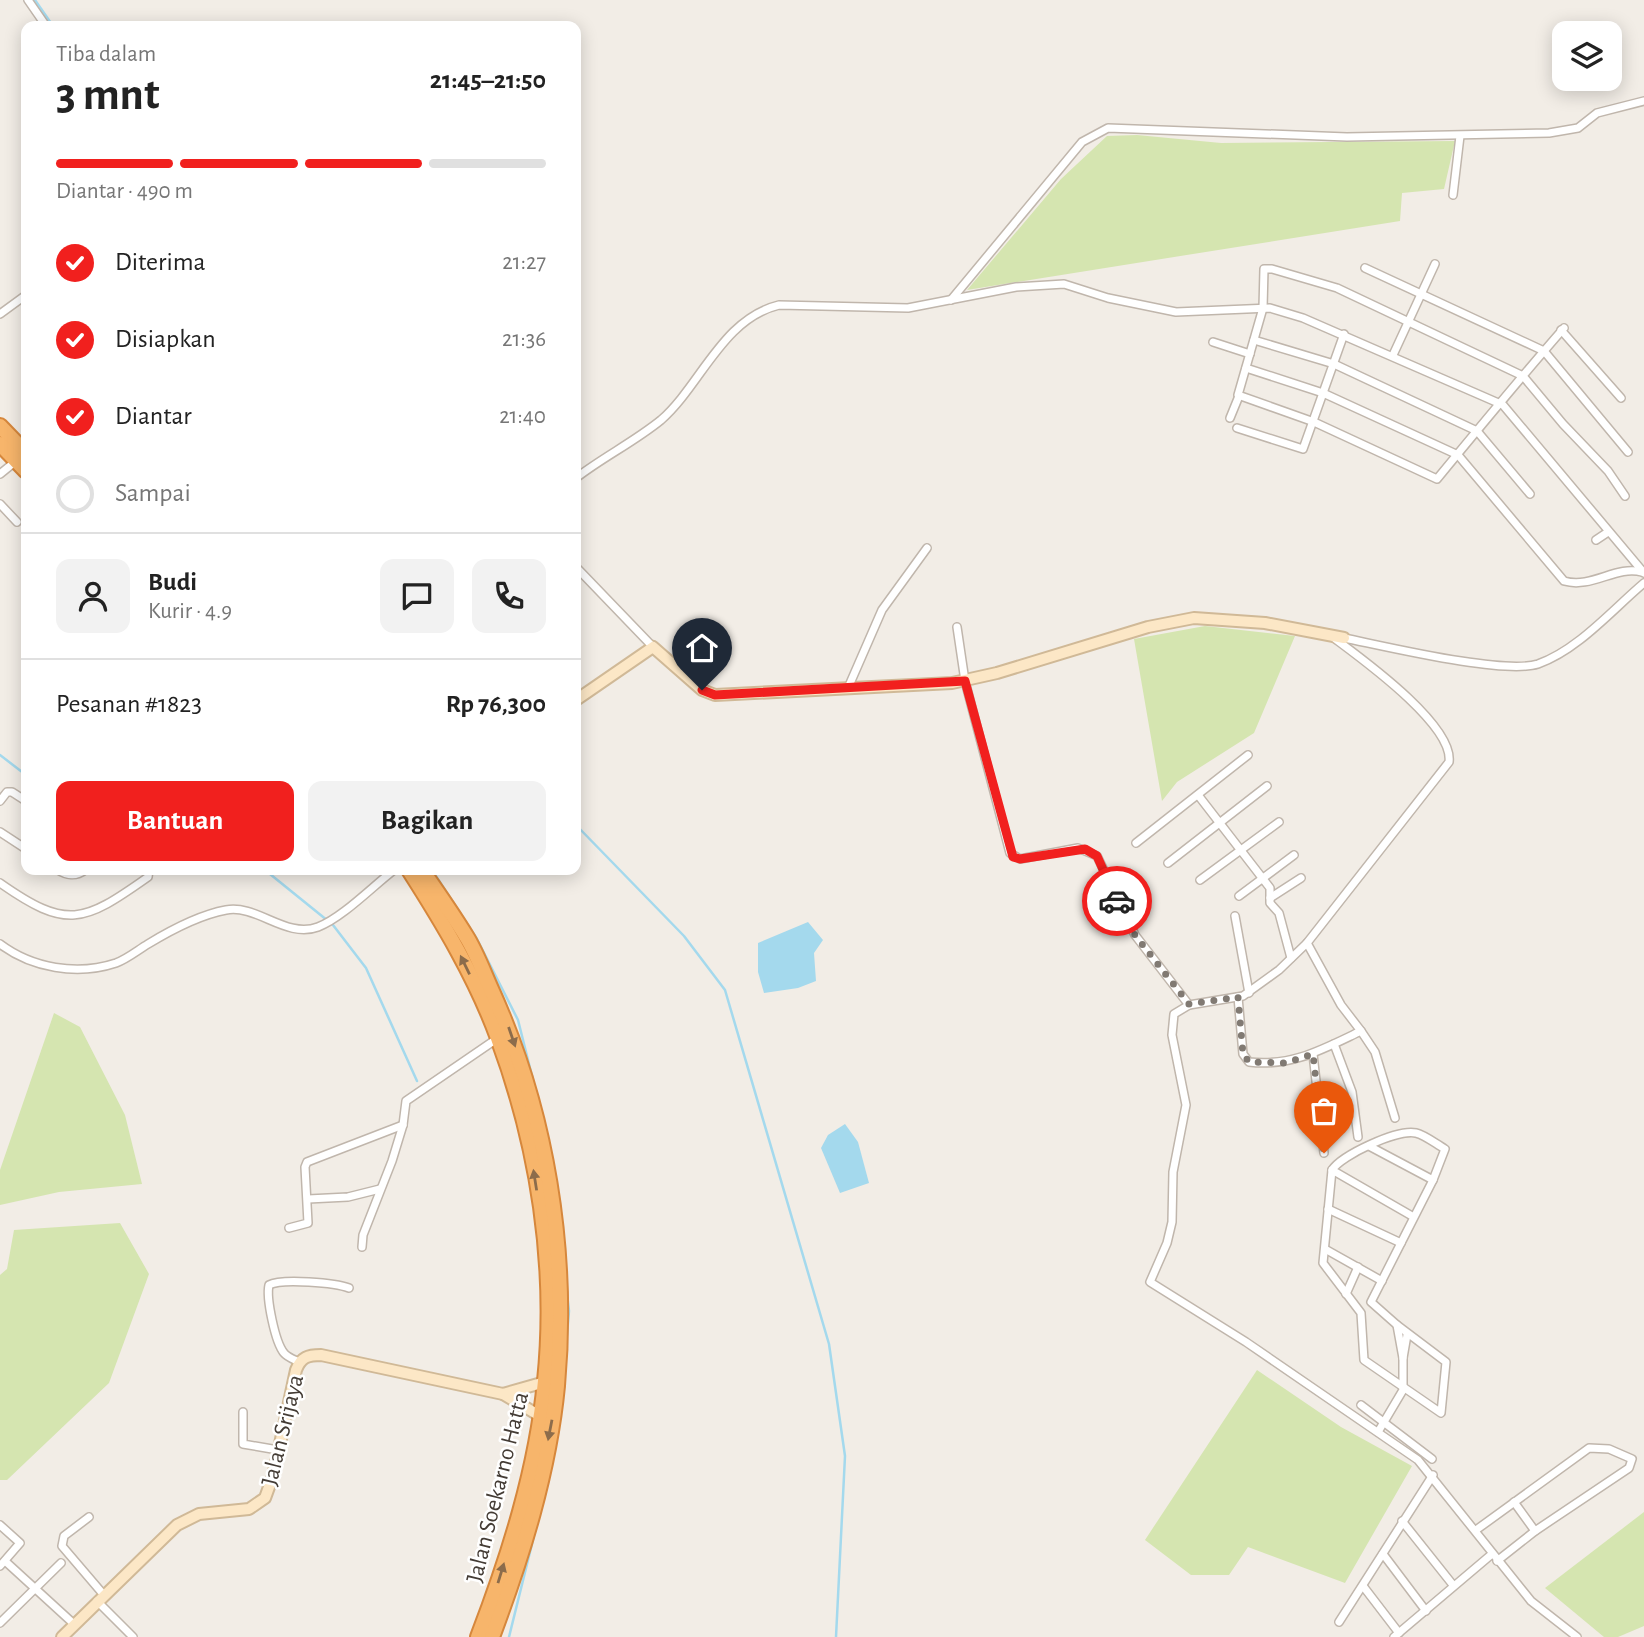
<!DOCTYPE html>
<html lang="id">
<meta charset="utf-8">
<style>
body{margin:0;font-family:"Alegreya Sans",sans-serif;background:#f2f2f2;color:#222;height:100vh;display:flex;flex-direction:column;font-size:26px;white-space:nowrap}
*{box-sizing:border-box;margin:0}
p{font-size:23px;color:#767676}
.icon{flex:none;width:38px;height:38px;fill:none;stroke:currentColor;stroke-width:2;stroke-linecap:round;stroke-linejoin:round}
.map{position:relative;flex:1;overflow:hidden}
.details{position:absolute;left:21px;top:21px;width:560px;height:854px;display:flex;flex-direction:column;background:#fff;border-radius:14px;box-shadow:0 4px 18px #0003}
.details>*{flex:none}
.tools{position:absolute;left:1552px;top:21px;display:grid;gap:14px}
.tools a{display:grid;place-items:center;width:70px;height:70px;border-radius:14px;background:#fff;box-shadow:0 4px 18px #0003;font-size:35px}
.pin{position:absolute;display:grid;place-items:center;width:60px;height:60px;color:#fff;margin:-72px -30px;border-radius:50% 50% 50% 0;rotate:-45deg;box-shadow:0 0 7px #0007}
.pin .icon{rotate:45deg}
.courier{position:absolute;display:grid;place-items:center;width:70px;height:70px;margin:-35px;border:5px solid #f1201e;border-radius:50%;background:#fff;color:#222;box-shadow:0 2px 9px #0007}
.overview em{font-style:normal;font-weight:700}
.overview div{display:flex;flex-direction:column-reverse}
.overview{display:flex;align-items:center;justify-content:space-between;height:119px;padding:0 35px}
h1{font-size:46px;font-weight:700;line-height:52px}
.bar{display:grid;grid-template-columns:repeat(4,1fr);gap:10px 7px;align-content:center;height:84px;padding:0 35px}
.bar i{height:9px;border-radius:5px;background:#e0e0e0}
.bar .selected{background:#f1201e}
.bar p{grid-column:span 4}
.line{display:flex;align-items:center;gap:18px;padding:0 35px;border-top:2px solid #e0e0e0}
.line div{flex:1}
.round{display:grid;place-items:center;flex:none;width:74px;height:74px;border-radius:14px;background:#f2f2f2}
ol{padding:0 35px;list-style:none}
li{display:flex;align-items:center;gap:21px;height:77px}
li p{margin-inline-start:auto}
li .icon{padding:7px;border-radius:50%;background:#f1201e;color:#fff;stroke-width:4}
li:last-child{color:#767676}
li i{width:38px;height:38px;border:4px solid #e0e0e0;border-radius:50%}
.button{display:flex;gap:14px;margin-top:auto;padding:14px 35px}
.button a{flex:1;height:80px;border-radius:14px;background:#f1201e;color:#fff;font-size:28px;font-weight:700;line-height:80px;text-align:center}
.button a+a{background:#f2f2f2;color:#222}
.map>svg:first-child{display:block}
.green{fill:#d5e5b0}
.water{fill:#a4d9ed}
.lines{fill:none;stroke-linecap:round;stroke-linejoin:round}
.stream{stroke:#a4d9ed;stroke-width:2.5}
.street-casing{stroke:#c0b6ac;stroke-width:10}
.secondary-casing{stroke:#d0b997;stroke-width:14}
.highway-casing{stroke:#d6873c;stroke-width:18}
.street{stroke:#fff;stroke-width:7}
.secondary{stroke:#fce7c6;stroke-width:10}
.highway{stroke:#f7b56b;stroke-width:14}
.oneway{fill:#8c6c4b}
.done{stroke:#817a73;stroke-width:7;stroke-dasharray:0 12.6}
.route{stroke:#f1201e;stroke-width:9}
.labels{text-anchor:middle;stroke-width:5;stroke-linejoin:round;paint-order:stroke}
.street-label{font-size:24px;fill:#443c35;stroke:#fff}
</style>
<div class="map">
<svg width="1644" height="1637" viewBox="0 0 1644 1637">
<rect width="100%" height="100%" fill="#f2ede6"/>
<!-- green -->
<g class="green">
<path d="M1137,135L1221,143L1455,141L1444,189L1402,193L1400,221L967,290L1061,179L1107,136Z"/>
<path d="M1205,626L1295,636L1254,733L1177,782L1162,801L1134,639Z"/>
<path d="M54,1013L80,1027L125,1115L142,1184L59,1192L0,1205V1170Z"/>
<path d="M120,1223L149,1274L109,1383L7,1480H0V1275L7,1269L14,1230Z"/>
<path d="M1257,1370L1341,1427L1412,1466L1345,1583L1248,1547L1229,1575H1191L1145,1540Z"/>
<path d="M1644,1512V1626L1618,1637H1604L1545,1588Z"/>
</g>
<!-- water -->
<g class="water">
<path d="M808,922L823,940L814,953L816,981L798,988L764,993L758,972V943Z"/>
<path d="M845,1124L858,1142L869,1183L840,1193L821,1148L828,1135Z"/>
</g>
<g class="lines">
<!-- stream -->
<g class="stream">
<path d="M35,0L53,26"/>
<path d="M0,755L26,775"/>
<path d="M576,825L684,936L725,990L829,1344L845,1456L836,1637"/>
<path d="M265,870L333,925L366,968L417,1081"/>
<path d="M432,870L477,939L518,1020L549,1144"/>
<path d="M566,1286L569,1311L567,1335"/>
<path d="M509,1637L552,1463"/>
</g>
<defs>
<g id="street">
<path d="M28,0L46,26"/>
<path d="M1453,195L1460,136"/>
<path d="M1365,268L1544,351L1628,452"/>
<path d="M951,300L1082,142L1108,128L1347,137L1549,133L1578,128L1597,113L1644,101"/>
<path d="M0,314L26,295"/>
<path d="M1564,328C1521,377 1479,428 1437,479L1314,422L1238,395L1263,308L1264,269H1272L1337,288L1523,376L1563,424L1608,471L1625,496"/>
<path d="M1561,330L1621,398"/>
<path d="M1254,340L1334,364L1477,431L1530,494"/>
<path d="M1213,342L1250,354"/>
<path d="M1393,355L1435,264"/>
<path d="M1246,368L1323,393L1458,455L1564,581C1592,589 1616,565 1642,572"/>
<path d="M1230,418L1239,396"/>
<path d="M1237,428L1303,449L1344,334"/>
<path d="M0,474L16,461"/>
<path d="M576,478C603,457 634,442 661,420C701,385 722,319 779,305L908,308L1016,287L1064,284L1108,298L1176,312L1270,308L1303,318L1503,405L1644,573"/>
<path d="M0,504L17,522"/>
<path d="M1596,540L1608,532"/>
<path d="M576,567L653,647"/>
<path d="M957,627L965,681L1010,853L1020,859L1078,848L1097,856L1135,935L1189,1005"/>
<path d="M1334,638C1362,659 1454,725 1449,762L1307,943L1279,970L1243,996L1189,1005L1174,1014L1172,1035L1186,1105L1173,1172L1172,1222L1167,1243L1150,1282L1246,1342L1418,1460L1531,1601L1577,1637"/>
<path d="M1344,638C1384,646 1504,675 1538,664C1578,650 1613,609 1644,583"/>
<path d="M848,688L882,610L927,548"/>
<path d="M1198,795L1270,888V903L1279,913L1291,958"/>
<path d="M0,801L7,792H12L26,801"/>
<path d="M0,832L26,849"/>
<path d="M1136,843L1248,755"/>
<path d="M1168,863L1267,786"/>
<path d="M58,870C66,875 76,877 85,870"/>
<path d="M1200,880L1279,822"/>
<path d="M0,883C67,930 83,923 148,877L149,870"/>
<path d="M1239,896L1294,855"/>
<path d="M1270,898L1301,878"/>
<path d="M1235,916L1249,993"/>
<path d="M0,944C32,968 77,976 116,963C127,959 138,950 148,944C171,930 199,915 226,910C257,904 286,939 318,927C342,918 373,886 394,870"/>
<path d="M1238,997L1243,1054L1249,1062C1292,1067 1323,1049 1361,1031L1341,1005L1307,943"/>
<path d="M1361,1031L1375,1052L1395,1118"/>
<path d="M1334,1044L1352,1092L1358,1137"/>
<path d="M1313,1054L1324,1153"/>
<path d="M1369,1146L1433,1180L1371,1302L1397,1325L1403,1358V1390L1378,1432"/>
<path d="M1332,1170L1323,1263L1361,1313L1364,1360L1441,1413L1446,1362L1397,1325"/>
<path d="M308,1199L348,1197L380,1189"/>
<path d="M1328,1209L1401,1243"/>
<path d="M1412,1216L1332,1170C1342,1155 1397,1129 1416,1133C1425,1135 1436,1144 1445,1149L1433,1180"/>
<path d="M289,1228L308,1223L305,1167L307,1162L403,1125"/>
<path d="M362,1247L363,1235L392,1161L403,1125L406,1101L498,1038"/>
<path d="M1325,1249L1382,1281"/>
<path d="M1346,1294L1358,1267"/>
<path d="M1403,1358L1407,1335"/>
<path d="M299,1362C295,1360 287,1357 284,1353C275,1342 266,1298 269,1285C282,1278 336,1283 349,1288"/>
<path d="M1361,1405L1432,1459"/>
<path d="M243,1412V1444L278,1450"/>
<path d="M1514,1502L1535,1531"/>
<path d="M89,1517L64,1536L62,1546L103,1594"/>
<path d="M1402,1521L1453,1585"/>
<path d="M0,1525L20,1543L0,1566"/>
<path d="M1476,1530L1589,1448L1609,1449L1632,1459L1629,1468L1535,1531L1497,1561"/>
<path d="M1383,1554L1426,1611"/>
<path d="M5,1561L75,1625"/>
<path d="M1363,1586L1399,1633"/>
<path d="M97,1601L133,1637"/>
<path d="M1339,1622L1433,1475"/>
<path d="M0,1623L61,1563"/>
<path d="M1394,1637L1492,1554"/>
</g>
<g id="secondary">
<path d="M576,700L653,647L702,690L715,695L952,683L997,673L1148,627L1194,618L1265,623L1344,638"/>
<path d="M503,1394L540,1416"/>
<path d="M62,1637L177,1525L199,1514L249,1509L265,1498L273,1476L296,1370C301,1357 308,1355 321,1355L503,1394L545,1382"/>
</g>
<g id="highway">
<path d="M0,426L26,453"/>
<path d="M0,444L26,471"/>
<path d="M409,870C443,923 476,978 498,1038C538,1146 557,1266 545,1381C537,1468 509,1556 478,1637"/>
<path d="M422,870C437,892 452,913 466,936C476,952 483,971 491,989C547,1112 569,1251 557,1386C549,1471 522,1557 492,1637"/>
</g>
</defs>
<!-- street casing -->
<use href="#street" class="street-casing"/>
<!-- secondary casing -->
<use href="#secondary" class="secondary-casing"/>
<!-- highway casing -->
<use href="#highway" class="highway-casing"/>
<!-- street -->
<use href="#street" class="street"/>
<!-- secondary -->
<use href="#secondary" class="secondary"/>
<!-- highway -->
<use href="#highway" class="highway"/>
</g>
<!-- one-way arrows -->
<defs><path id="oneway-solid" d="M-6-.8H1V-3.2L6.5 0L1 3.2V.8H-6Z" transform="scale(1.75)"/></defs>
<g class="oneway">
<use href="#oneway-solid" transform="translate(465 965) rotate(-116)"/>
<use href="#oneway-solid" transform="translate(512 1037) rotate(71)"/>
<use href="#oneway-solid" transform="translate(535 1180) rotate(-99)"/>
<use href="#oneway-solid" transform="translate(550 1430) rotate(101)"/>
<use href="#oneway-solid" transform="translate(501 1573) rotate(-73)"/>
</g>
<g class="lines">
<!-- done -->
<path class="done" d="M1117,901L1135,935L1189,1004L1238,997L1243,1054L1249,1062L1285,1063L1313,1054L1324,1153"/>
<!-- route -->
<path class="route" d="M702,690L715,695L965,681L1013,857L1020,859L1085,849L1097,856L1117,901"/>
</g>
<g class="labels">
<!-- street labels -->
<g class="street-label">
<text transform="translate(282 1430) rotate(-76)" y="8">Jalan Srijaya</text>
<text transform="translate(497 1487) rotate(-76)" y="8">Jalan Soekarno Hatta</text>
</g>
</g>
</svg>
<div class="tools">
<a><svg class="icon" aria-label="layers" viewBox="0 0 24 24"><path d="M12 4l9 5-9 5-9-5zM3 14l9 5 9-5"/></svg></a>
</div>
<div class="pin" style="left:1324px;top:1153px;background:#ea580c"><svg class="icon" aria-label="bag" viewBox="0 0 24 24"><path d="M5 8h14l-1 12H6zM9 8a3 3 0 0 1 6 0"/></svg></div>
<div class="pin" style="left:702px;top:690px;background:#1f2937"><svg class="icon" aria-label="home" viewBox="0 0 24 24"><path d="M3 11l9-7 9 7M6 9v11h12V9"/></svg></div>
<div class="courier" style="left:1117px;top:901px"><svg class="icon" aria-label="car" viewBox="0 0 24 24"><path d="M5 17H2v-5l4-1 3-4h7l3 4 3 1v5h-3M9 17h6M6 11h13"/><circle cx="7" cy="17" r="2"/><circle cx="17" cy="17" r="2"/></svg></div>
<section class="details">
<div class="overview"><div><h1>3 mnt</h1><p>Tiba dalam</p></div><em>21:45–21:50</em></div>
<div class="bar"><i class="selected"></i><i class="selected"></i><i class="selected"></i><i></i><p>Diantar · 490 m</p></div>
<ol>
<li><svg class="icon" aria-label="check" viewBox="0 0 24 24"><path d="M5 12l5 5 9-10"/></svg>Diterima<p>21:27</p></li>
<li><svg class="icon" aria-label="check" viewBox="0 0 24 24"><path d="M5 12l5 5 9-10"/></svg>Disiapkan<p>21:36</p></li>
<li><svg class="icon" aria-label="check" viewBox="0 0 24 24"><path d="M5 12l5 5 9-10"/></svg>Diantar<p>21:40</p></li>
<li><i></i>Sampai</li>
</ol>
<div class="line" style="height:126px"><a class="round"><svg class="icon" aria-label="person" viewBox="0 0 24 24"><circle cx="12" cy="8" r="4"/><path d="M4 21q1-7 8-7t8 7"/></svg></a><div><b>Budi</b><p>Kurir · 4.9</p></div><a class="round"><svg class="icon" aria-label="chat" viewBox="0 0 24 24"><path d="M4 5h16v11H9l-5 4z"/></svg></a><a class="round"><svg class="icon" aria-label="phone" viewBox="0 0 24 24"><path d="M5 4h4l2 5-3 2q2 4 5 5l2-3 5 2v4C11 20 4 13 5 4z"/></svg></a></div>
<div class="line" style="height:91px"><div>Pesanan #1823</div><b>Rp 76,300</b></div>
<div class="button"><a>Bantuan</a><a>Bagikan</a></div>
</section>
</div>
